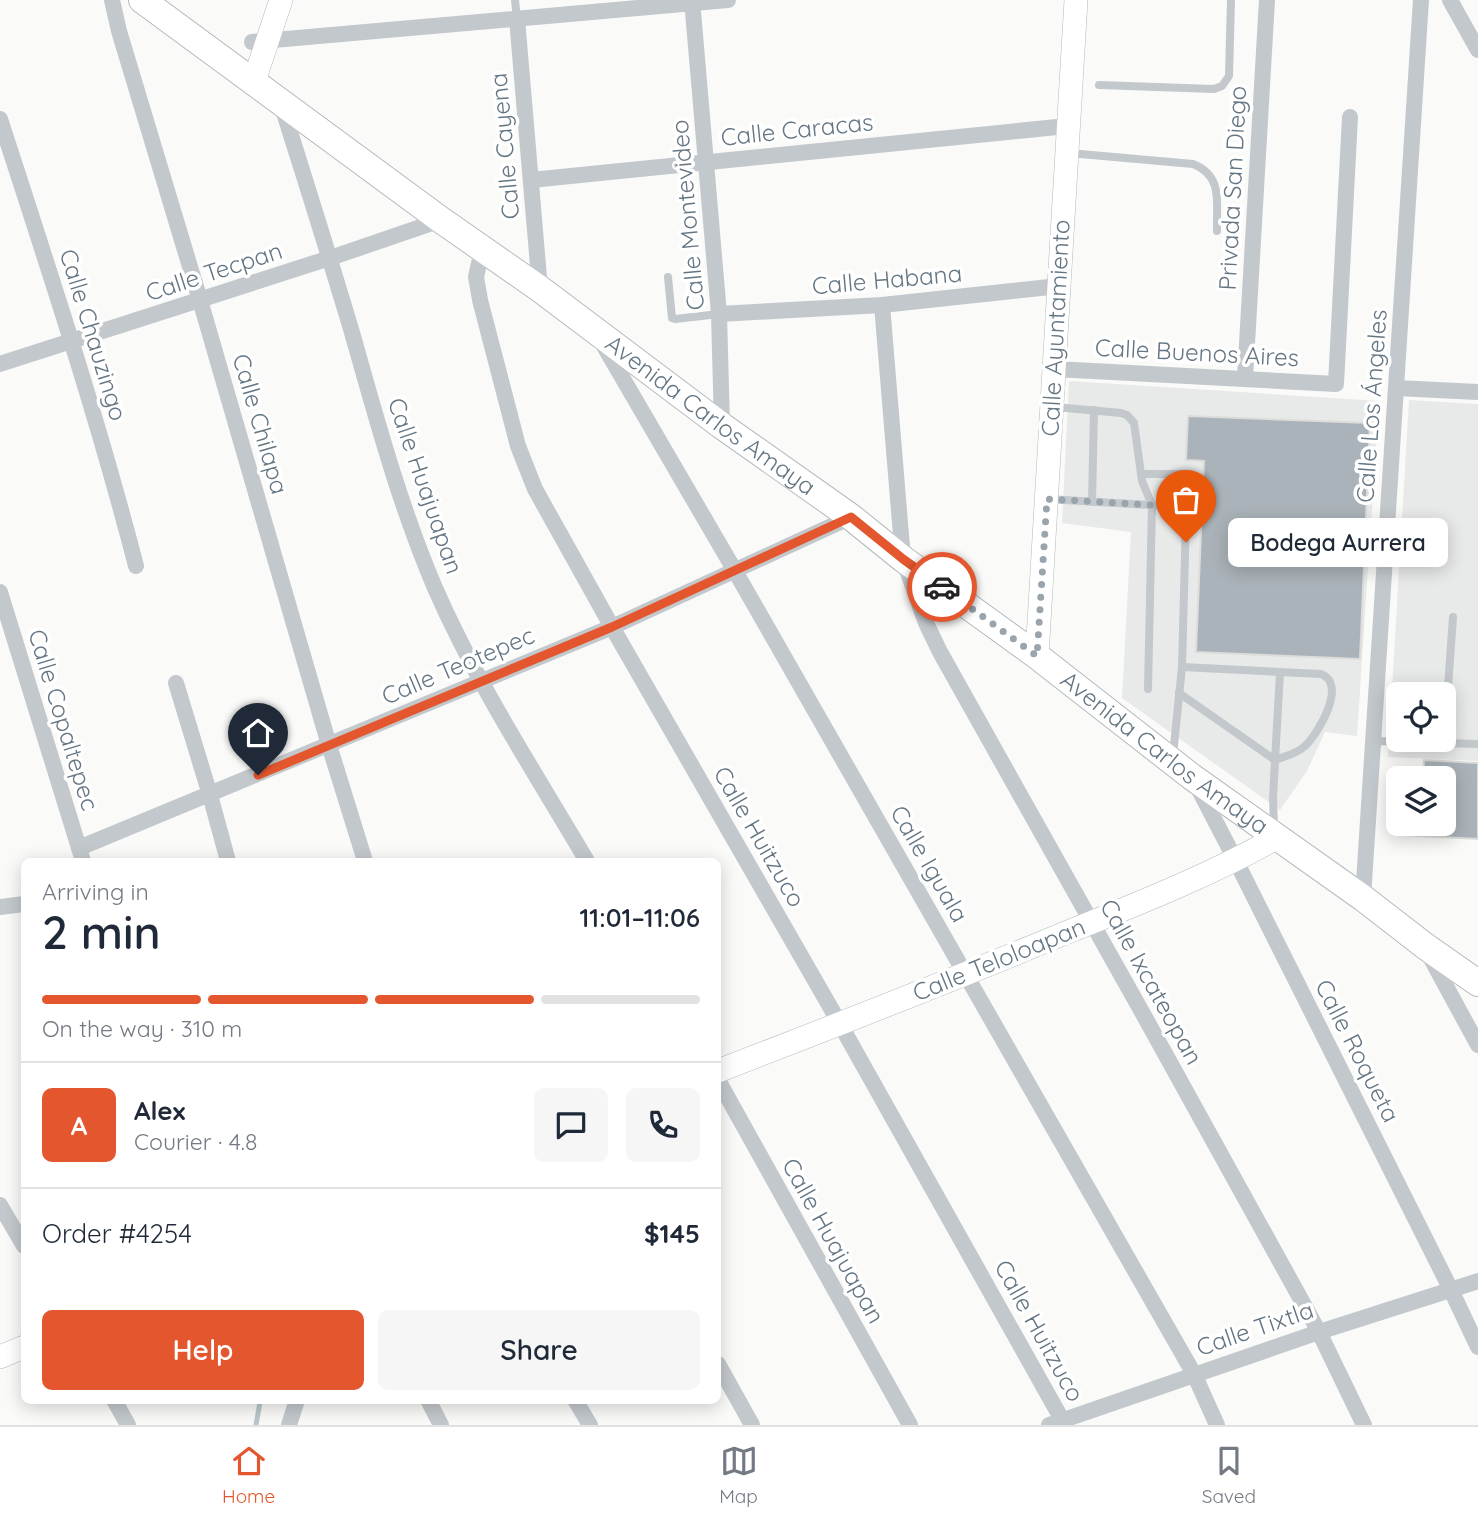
<!DOCTYPE html>
<meta charset="utf-8">
<style>
body{margin:0;font-family:Quicksand,sans-serif;background:#f6f6f7;color:#1f2937;height:100vh;display:flex;flex-direction:column;font-size:26px;white-space:nowrap}
*{box-sizing:border-box;margin:0}
p{font-size:23px;color:#747a83}
.icon{flex:none;width:38px;height:38px;fill:none;stroke:currentColor;stroke-width:2;stroke-linecap:round;stroke-linejoin:round}
.map{position:relative;flex:1;overflow:hidden}
.details{position:absolute;left:21px;top:858px;width:700px;height:546px;display:flex;flex-direction:column;background:#fff;border-radius:10px;box-shadow:0 4px 18px #0003}
.details>*{flex:none}
.buttons{position:absolute;left:1386px;top:682px;display:grid;gap:14px}
.buttons a{display:grid;place-items:center;width:70px;height:70px;border-radius:10px;background:#fff;box-shadow:0 4px 18px #0003;font-size:35px}
.pin{position:absolute;display:grid;place-items:center;width:60px;height:60px;color:#fff;margin:-72px -30px;border-radius:50% 50% 50% 0;rotate:-45deg;box-shadow:0 0 7px #0007}
.pin .icon{rotate:45deg}
.courier{position:absolute;display:grid;place-items:center;width:70px;height:70px;margin:-35px;border:5px solid #e4572e;border-radius:50%;background:#fff;color:#222;box-shadow:0 2px 9px #0007}
.bubble{position:absolute;height:49px;border-radius:10px;background:#fff;box-shadow:0 4px 18px #0003;font-size:23px;font-weight:600;line-height:49px;text-align:center}
.head em{font-style:normal;font-weight:600}
.head div{display:flex;flex-direction:column-reverse}
.head{display:flex;align-items:center;justify-content:space-between;height:119px;padding:0 21px}
h1{font-size:46px;font-weight:600;line-height:52px}
.bar{display:grid;grid-template-columns:repeat(4,1fr);gap:10px 7px;align-content:center;height:84px;padding:0 21px}
.bar i{height:9px;border-radius:5px;background:#e0e1e3}
.bar .active{background:#e4572e}
.bar p{grid-column:span 4}
.line{display:flex;align-items:center;gap:18px;padding:0 21px;border-top:2px solid #e0e1e3}
.line div{flex:1}
.round{display:grid;place-items:center;flex:none;width:74px;height:74px;border-radius:10px;background:#f6f6f7}
.button{display:flex;gap:14px;margin-top:auto;padding:14px 21px}
.button a{flex:1;height:80px;border-radius:10px;background:#e4572e;color:#fff;font-size:28px;font-weight:600;line-height:80px;text-align:center}
.button a+a{background:#f6f6f7;color:#1f2937}
.tab-bar{display:flex;justify-content:space-around;align-items:center;height:98px;border-top:2px solid #e0e1e3;background:#fff;font-size:19px;color:#747a83}
.tab-bar a{display:grid;justify-items:center;gap:4px}
.tab-bar .active{color:#e4572e}
.map>svg:first-child{display:block}
.built{fill:#e8e9e9;fill-rule:evenodd}
.lines{fill:none;stroke-linecap:round;stroke-linejoin:round}
.stream{stroke:#bbc7cb;stroke-width:5}
.building{fill:#aab3b9;stroke:#dcdcda;stroke-width:2}
.secondary-casing{stroke:#b3babf;stroke-width:24}
.primary-casing{stroke:#b5babe;stroke-width:28}
.lane{stroke:#c3c8cc;stroke-width:8}
.street{stroke:#c3c8cc;stroke-width:16}
.secondary{stroke:#fff;stroke-width:23}
.primary{stroke:#fff;stroke-width:26}
.done{stroke:#99a4ac;stroke-width:7;stroke-dasharray:0 12.6}
.route{stroke:#e4572e;stroke-width:9}
.labels{text-anchor:middle;stroke-width:7;stroke-linejoin:round;paint-order:stroke}
.street-label{font-size:24px;fill:#657683;stroke:#fff}
</style>
<div class="map">
<svg width="1478" height="1425" viewBox="0 0 1478 1425">
<rect width="100%" height="100%" fill="#fafaf8"/>
<!-- built -->
<g class="built">
<path d="M1069,381L1379,401L1357,736L1325,732L1307,771L1280,810L1122,698L1131,532L1062,523Z"/>
<path d="M1409,400L1478,404V761L1388,757ZM1398,695H1444V740H1398Z"/>
</g>
<g class="lines">
<!-- stream -->
<path class="stream" d="M256,1425L260,1402"/>
</g>
<!-- building -->
<g class="building">
<path d="M1188,416L1370,423L1360,659L1196,652L1204,461L1186,460Z"/>
<path d="M1424,760L1478,763V839L1403,835V824H1444V779H1423Z"/>
</g>
<g class="lines">
<defs>
<g id="secondary">
<path d="M254,81L281,0"/>
<path d="M1037,656L1076,0"/>
<path d="M718,1071C832,1027 945,983 1058,936C1132,906 1207,877 1276,838"/>
<path d="M0,1357L24,1347"/>
</g>
<g id="primary">
<path id="s1" d="M142,0L441,220L540,289L722,426L851,517L903,559L1037,656L1192,777L1363,898L1425,946L1478,983"/>
</g>
</defs>
<!-- secondary casing -->
<use href="#secondary" class="secondary-casing"/>
<!-- primary casing -->
<use href="#primary" class="primary-casing"/>
<!-- lane -->
<g class="lane">
<path d="M515,0L517,19"/>
<path d="M1099,85L1214,89L1222,86L1229,76L1231,0"/>
<path d="M1069,153L1193,164C1224,176 1216,204 1217,231"/>
<path d="M668,277L672,318L675,319L719,314"/>
<path d="M1055,407L1121,413L1127,415L1134,423L1142,481L1152,505L1148,689"/>
<path d="M1142,474H1184V507"/>
<path d="M1047,499L1184,507L1186,517L1182,667L1173,755"/>
<path d="M1092,502L1094,410"/>
<path d="M1182,667L1321,674C1348,684 1318,734 1305,746C1297,754 1285,756 1275,760L1273,798L1274,827"/>
<path d="M1179,693L1275,760L1280,673"/>
<path d="M1373,741L1478,744"/>
<path d="M1444,743L1453,617"/>
</g>
<!-- street -->
<g class="street">
<path d="M112,0L119,31L200,300L329,745L365,861"/>
<path d="M692,0L719,314L722,426"/>
<path d="M1450,0L1478,50"/>
<path d="M517,19L540,289"/>
<path d="M252,42L728,0"/>
<path d="M281,103C305,180 330,258 353,336C377,421 400,506 435,588C477,684 534,771 587,861"/>
<path d="M0,119C48,267 97,415 136,566"/>
<path d="M531,180L1067,126"/>
<path d="M482,250L476,277L480,300L518,446L535,489L612,627L840,1024L1065,1425"/>
<path d="M882,305L903,559L926,623L940,652L1147,1021L1319,1332L1364,1425"/>
<path d="M719,314L882,305L1059,286"/>
<path d="M601,341L735,571L1194,1374L1217,1425"/>
<path d="M0,364L330,258L441,220"/>
<path d="M1055,369L1336,384L1350,117"/>
<path d="M1245,378L1267,0"/>
<path d="M1396,388L1478,392"/>
<path d="M0,592L83,861"/>
<path d="M176,683L210,795L228,861"/>
<path d="M1197,786L1236,861L1451,1290L1478,1347"/>
<path d="M79,848L612,627L851,517"/>
<path d="M1363,898L1421,0"/>
<path d="M0,907L24,904"/>
<path d="M1429,955L1478,1045"/>
<path d="M718,1080L910,1425"/>
<path d="M0,1205L24,1246"/>
<path d="M718,1364L752,1425"/>
<path d="M114,1400L128,1425"/>
<path d="M428,1400L441,1425"/>
<path d="M575,1400L590,1425"/>
<path d="M289,1425L297,1400"/>
<path d="M1049,1425L1319,1332L1478,1281"/>
</g>
<!-- secondary -->
<use href="#secondary" class="secondary"/>
<!-- primary -->
<use href="#primary" class="primary"/>
</g>
<g class="lines">
<!-- done -->
<path class="done" d="M942,587L1037,656L1047,499L1184,507L1186,517V542"/>
<!-- route -->
<path class="route" d="M258,775L612,627L851,517L903,559L942,587"/>
</g>
<g class="labels">
<!-- street labels -->
<g class="street-label">
<text transform="translate(797 130) rotate(-6)" y="8">Calle Caracas</text>
<text transform="translate(505 146) rotate(-95)" y="8">Calle Cayena</text>
<text transform="translate(1233 188) rotate(-87)" y="8">Privada San Diego</text>
<text transform="translate(688 215) rotate(-95)" y="8">Calle Montevideo</text>
<text transform="translate(214 272) rotate(-18)" y="8">Calle Tecpan</text>
<text transform="translate(887 280) rotate(-5)" y="8">Calle Habana</text>
<text transform="translate(1056 328) rotate(-87)" y="8">Calle Ayuntamiento</text>
<text transform="translate(93 335) rotate(73)" y="8">Calle Chauzingo</text>
<text transform="translate(1197 353) rotate(3)" y="8">Calle Buenos Aires</text>
<text transform="translate(1372 406) rotate(-86)" y="8">Calle Los Ángeles</text>
<text dy="8" stroke="none"><textPath href="#s1" startOffset="704">Avenida Carlos Amaya</textPath></text>
<text transform="translate(260 424) rotate(74)" y="8">Calle Chilapa</text>
<text transform="translate(425 486) rotate(71)" y="8">Calle Huajuapan</text>
<text transform="translate(458 666) rotate(-23)" y="8">Calle Teotepec</text>
<text transform="translate(63 720) rotate(73)" y="8">Calle Copaltepec</text>
<text dy="8" stroke="none"><textPath href="#s1" startOffset="1270">Avenida Carlos Amaya</textPath></text>
<text transform="translate(759 837) rotate(60)" y="8">Calle Huitzuco</text>
<text transform="translate(929 864) rotate(60)" y="8">Calle Iguala</text>
<text transform="translate(999 960) rotate(-22)" y="8">Calle Teloloapan</text>
<text transform="translate(1151 982) rotate(61)" y="8">Calle Ixcateopan</text>
<text transform="translate(1357 1051) rotate(63)" y="8">Calle Roqueta</text>
<text transform="translate(833 1241) rotate(61)" y="8">Calle Huajuapan</text>
<text transform="translate(1255 1329) rotate(-19)" y="8">Calle Tixtla</text>
<text transform="translate(1039 1331) rotate(61)" y="8">Calle Huitzuco</text>
</g>
</g>
</svg>
<div class="buttons">
<a><svg class="icon" aria-label="locate" viewBox="0 0 24 24"><circle cx="12" cy="12" r="6"/><path d="M12 2v4M12 18v4M2 12h4M18 12h4"/></svg></a>
<a><svg class="icon" aria-label="layers" viewBox="0 0 24 24"><path d="M12 4l9 5-9 5-9-5zM3 14l9 5 9-5"/></svg></a>
</div>
<div class="pin" style="left:1186px;top:542px;background:#ea580c"><svg class="icon" aria-label="bag" viewBox="0 0 24 24"><path d="M5 8h14l-1 12H6zM9 8a3 3 0 0 1 6 0"/></svg></div>
<div class="pin" style="left:258px;top:775px;background:#1f2937"><svg class="icon" aria-label="home" viewBox="0 0 24 24"><path d="M3 11l9-7 9 7M6 9v11h12V9"/></svg></div>
<div class="courier" style="left:942px;top:587px"><svg class="icon" aria-label="car" viewBox="0 0 24 24"><path d="M5 17H2v-5l4-1 3-4h7l3 4 3 1v5h-3M9 17h6M6 11h13"/><circle cx="7" cy="17" r="2"/><circle cx="17" cy="17" r="2"/></svg></div>
<div class="bubble" style="left:1228px;top:518px;width:220px">Bodega Aurrera</div>
<section class="details">
<div class="head"><div><h1>2 min</h1><p>Arriving in</p></div><em>11:01–11:06</em></div>
<div class="bar"><i class="active"></i><i class="active"></i><i class="active"></i><i></i><p>On the way · 310 m</p></div>
<div class="line" style="height:126px"><b class="round" style="background:#e4572e;color:#fff">A</b><div><b>Alex</b><p>Courier · 4.8</p></div><a class="round"><svg class="icon" aria-label="chat" viewBox="0 0 24 24"><path d="M4 5h16v11H9l-5 4z"/></svg></a><a class="round"><svg class="icon" aria-label="phone" viewBox="0 0 24 24"><path d="M5 4h4l2 5-3 2q2 4 5 5l2-3 5 2v4C11 20 4 13 5 4z"/></svg></a></div>
<div class="line" style="height:91px"><div>Order #4254</div><b>$145</b></div>
<div class="button"><a>Help</a><a>Share</a></div>
</section>
</div>
<nav class="tab-bar">
<a class="active"><svg class="icon" aria-label="home" viewBox="0 0 24 24"><path d="M3 11l9-7 9 7M6 9v11h12V9"/></svg>Home</a>
<a><svg class="icon" aria-label="map" viewBox="0 0 24 24"><path d="M3 6l6-2 6 2 6-2v14l-6 2-6-2-6 2zM9 4v14M15 6v14"/></svg>Map</a>
<a><svg class="icon" aria-label="saved" viewBox="0 0 24 24"><path d="M7 4h10v16l-5-4-5 4z"/></svg>Saved</a>
</nav>
